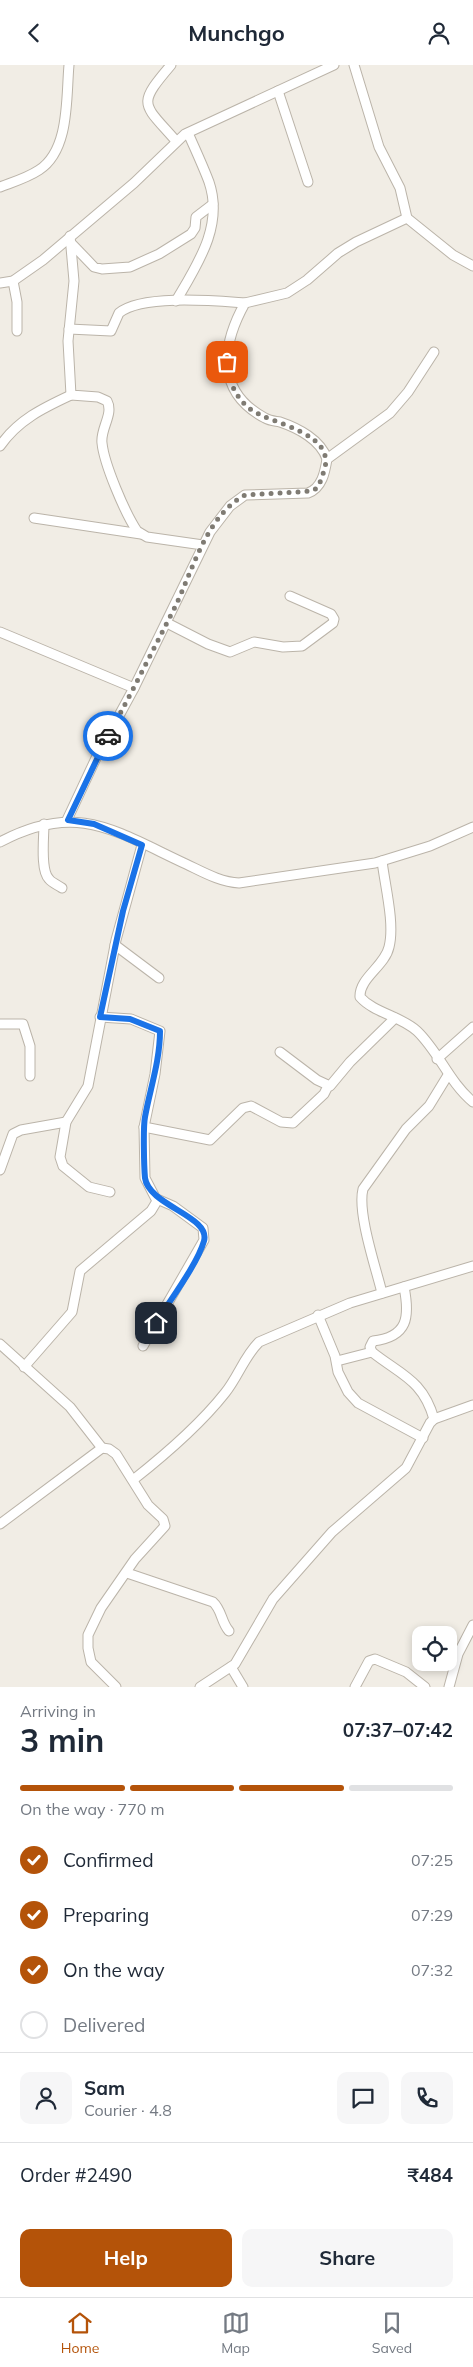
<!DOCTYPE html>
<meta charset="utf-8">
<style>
body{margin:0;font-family:Mulish,sans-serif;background:#f6f6f7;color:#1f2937;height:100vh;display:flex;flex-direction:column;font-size:19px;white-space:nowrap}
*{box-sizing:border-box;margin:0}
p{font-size:16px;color:#747a83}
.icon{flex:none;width:28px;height:28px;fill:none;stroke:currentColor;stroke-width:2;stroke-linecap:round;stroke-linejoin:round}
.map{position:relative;height:1622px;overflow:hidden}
.side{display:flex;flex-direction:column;background:#fff;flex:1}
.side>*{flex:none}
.buttons{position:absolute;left:412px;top:1561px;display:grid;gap:10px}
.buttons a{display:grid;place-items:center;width:45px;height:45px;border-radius:10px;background:#fff;box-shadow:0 2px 8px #0003;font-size:25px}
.pin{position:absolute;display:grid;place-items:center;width:42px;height:42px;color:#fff;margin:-21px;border-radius:10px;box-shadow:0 2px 8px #0006}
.courier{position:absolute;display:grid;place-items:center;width:50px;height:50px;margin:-25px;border:4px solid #1a73e8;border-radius:50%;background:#fff;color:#222;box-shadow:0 1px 6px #0007}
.overview em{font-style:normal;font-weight:700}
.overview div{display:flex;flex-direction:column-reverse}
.overview{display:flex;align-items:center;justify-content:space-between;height:85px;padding:0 20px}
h1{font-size:32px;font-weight:700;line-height:38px}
.bar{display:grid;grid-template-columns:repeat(4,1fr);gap:8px 5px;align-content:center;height:60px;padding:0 20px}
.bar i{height:6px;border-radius:4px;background:#e0e1e3}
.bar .active{background:#b45309}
.bar p{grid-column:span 4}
.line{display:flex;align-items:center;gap:12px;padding:0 20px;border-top:1px solid #e0e1e3}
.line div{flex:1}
.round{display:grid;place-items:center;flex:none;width:52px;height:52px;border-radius:10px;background:#f6f6f7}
ol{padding:0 20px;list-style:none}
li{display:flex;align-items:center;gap:15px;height:55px}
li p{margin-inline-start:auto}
li .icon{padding:5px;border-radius:50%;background:#b45309;color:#fff;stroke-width:4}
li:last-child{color:#747a83}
li i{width:28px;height:28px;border:2px solid #e0e1e3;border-radius:50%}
.action{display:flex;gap:10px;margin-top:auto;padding:10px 20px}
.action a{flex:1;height:58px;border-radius:10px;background:#b45309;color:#fff;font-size:20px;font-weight:700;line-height:58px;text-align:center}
.action a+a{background:#f6f6f7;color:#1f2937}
header{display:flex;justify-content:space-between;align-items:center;height:65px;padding:0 20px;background:#fff;font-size:22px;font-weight:700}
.menu{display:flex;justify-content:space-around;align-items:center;height:70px;border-top:1px solid #e0e1e3;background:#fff;font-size:14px;color:#747a83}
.menu a{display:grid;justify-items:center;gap:2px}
.menu .active{color:#b45309}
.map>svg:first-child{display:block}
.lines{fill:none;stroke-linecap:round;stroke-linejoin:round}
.minor-casing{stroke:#bbb4a9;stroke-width:11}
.minor{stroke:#fff;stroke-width:9}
.done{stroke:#7f7b73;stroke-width:5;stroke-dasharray:0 9}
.route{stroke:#1a73e8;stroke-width:6}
</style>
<header><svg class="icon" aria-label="back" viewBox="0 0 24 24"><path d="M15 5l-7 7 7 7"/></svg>Munchgo<svg class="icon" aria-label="person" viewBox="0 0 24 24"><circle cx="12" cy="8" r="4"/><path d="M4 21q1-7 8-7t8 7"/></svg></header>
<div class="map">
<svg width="473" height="1622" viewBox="0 0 473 1622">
<rect width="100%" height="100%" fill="#f1ede5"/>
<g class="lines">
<defs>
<g id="minor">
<path d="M171,0C136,41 143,38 176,76"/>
<path d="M354,0L379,82L400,123L407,153L453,190L473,201"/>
<path d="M278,26L308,117"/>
<path d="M0,122C13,117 27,113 39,105C70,85 66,32 69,0"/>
<path d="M70,171L74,216L68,276L71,330L98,332L107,336C114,349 100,364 102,378C104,399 125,448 137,466L147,472L203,480"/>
<path d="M71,178L94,202L102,204L130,202L159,189L191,169L195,163L196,152L213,139"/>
<path d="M13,216L17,237V266"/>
<path d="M0,218L13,216L43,195L134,118L185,69L334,0"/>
<path d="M176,236C197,200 224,161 209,117C203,101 195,84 188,68"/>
<path d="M69,264L111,266L119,248C142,229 216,236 245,238"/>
<path d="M0,381C18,355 43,343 71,330"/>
<path d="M327,394L390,348L408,327L434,287"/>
<path d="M34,453L141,469"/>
<path d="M167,558L208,579L230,587L254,577L283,582L302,581L333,558L334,554L331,549L290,531"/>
<path d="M0,567L134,623"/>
<path d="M67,755L97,691L134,623L210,467L230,441L245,430L308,428C322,423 325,407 327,394C321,375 298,363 280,357C275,356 270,356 265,353C216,327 221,281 245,238L287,228L307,215L338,188L356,177L407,153"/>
<path d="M44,759C44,772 40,805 49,814C52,818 58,820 62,823"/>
<path d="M0,777C77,736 115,766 186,799C203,807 220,817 239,818L375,798L430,781L473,762"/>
<path d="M382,796C385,821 395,859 389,882C385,901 359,913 360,932C374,948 401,951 417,966C439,987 449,1017 473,1037"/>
<path d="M115,880L159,913"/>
<path d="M0,959H23L30,981V1011"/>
<path d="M280,987L317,1015L330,1021L350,997L395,953"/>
<path d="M437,994L473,962"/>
<path d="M144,1062L210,1075L243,1043L251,1041L281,1057L293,1058L324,1029L328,1021"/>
<path d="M0,1105L13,1069L21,1065L66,1057"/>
<path d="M110,1127L89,1122L63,1101L60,1092L66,1057L88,1021L116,875L142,780"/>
<path d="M404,1222C410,1252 408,1272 373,1276L370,1282L372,1287C401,1310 423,1315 434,1354"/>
<path d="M382,1228C376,1203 357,1148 363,1124L406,1064L429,1041L448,1010"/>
<path d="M318,1250L335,1291L338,1307L348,1327L358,1338L423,1373"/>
<path d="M0,1279L70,1342L102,1383"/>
<path d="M143,1281L204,1175L203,1163L173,1141L157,1134"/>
<path d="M337,1296L372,1287"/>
<path d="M24,1302L72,1247L80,1206L151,1146L157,1136L145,1113L144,1062L155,1009L160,966L131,954L100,952"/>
<path d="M133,1415C166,1389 199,1361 225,1328C238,1312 244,1292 259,1277L350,1238L473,1201"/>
<path d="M0,1459L102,1383L109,1384L116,1389L148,1440L163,1454L165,1461L135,1494L101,1543L88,1570V1583L91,1597L116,1622"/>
<path d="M127,1508L213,1537C222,1545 221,1557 229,1566"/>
<path d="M231,1602L243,1622"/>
<path d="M200,1622L235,1599L273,1534L332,1467L406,1403L430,1358L434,1354L473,1340"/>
<path d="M355,1622L369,1596L375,1594L406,1607L425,1622"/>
<path d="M449,1622L458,1589L473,1560"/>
</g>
</defs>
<!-- minor casing -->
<use href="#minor" class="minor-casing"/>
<!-- minor -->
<use href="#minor" class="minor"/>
</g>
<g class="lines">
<!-- done -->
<path class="done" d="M108,671C131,629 153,585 175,542C193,505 206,451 245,430L313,426C320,421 321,414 324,406C337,367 272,360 250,344C235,332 228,315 227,297"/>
<!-- route -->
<path class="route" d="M108,671L68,755L94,759L142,780L123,846L100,952L130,954L160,966C160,996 150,1024 145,1052C143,1062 144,1102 145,1113C149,1141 211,1151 204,1176C197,1200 170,1235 156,1258"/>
</g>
</svg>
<div class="buttons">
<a><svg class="icon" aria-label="locate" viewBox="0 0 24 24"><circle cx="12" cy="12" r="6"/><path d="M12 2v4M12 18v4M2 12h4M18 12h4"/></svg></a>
</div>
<div class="pin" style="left:227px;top:297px;background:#ea580c"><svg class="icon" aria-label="bag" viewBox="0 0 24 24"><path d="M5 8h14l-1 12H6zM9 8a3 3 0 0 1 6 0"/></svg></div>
<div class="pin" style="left:156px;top:1258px;background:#1f2937"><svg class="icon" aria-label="home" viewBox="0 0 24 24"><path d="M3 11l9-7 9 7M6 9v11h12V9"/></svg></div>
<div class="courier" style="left:108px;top:671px"><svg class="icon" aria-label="car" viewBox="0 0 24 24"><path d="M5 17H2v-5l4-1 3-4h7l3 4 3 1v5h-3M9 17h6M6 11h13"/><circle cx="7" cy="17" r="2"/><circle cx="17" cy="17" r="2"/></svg></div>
</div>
<section class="side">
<div class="overview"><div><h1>3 min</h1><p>Arriving in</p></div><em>07:37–07:42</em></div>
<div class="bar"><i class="active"></i><i class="active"></i><i class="active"></i><i></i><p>On the way · 770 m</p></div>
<ol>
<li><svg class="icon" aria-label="check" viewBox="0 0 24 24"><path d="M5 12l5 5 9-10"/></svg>Confirmed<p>07:25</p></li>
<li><svg class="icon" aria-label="check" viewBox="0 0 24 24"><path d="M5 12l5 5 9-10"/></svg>Preparing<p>07:29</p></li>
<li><svg class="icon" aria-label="check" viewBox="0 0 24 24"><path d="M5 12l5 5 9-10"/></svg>On the way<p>07:32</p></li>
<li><i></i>Delivered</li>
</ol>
<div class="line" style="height:90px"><a class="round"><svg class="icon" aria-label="person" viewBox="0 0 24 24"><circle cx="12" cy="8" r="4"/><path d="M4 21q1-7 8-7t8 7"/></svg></a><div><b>Sam</b><p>Courier · 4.8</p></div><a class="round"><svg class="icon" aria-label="chat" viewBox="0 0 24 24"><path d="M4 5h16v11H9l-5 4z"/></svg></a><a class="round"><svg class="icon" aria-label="phone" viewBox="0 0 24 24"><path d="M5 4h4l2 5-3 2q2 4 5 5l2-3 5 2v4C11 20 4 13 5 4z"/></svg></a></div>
<div class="line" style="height:65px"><div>Order #2490</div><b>₹484</b></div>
<div class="action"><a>Help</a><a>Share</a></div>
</section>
<nav class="menu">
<a class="active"><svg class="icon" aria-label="home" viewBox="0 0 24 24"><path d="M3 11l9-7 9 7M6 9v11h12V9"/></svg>Home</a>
<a><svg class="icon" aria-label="map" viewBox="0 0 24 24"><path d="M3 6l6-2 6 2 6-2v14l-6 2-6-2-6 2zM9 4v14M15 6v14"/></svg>Map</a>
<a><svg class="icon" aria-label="saved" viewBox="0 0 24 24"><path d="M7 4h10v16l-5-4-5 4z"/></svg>Saved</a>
</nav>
